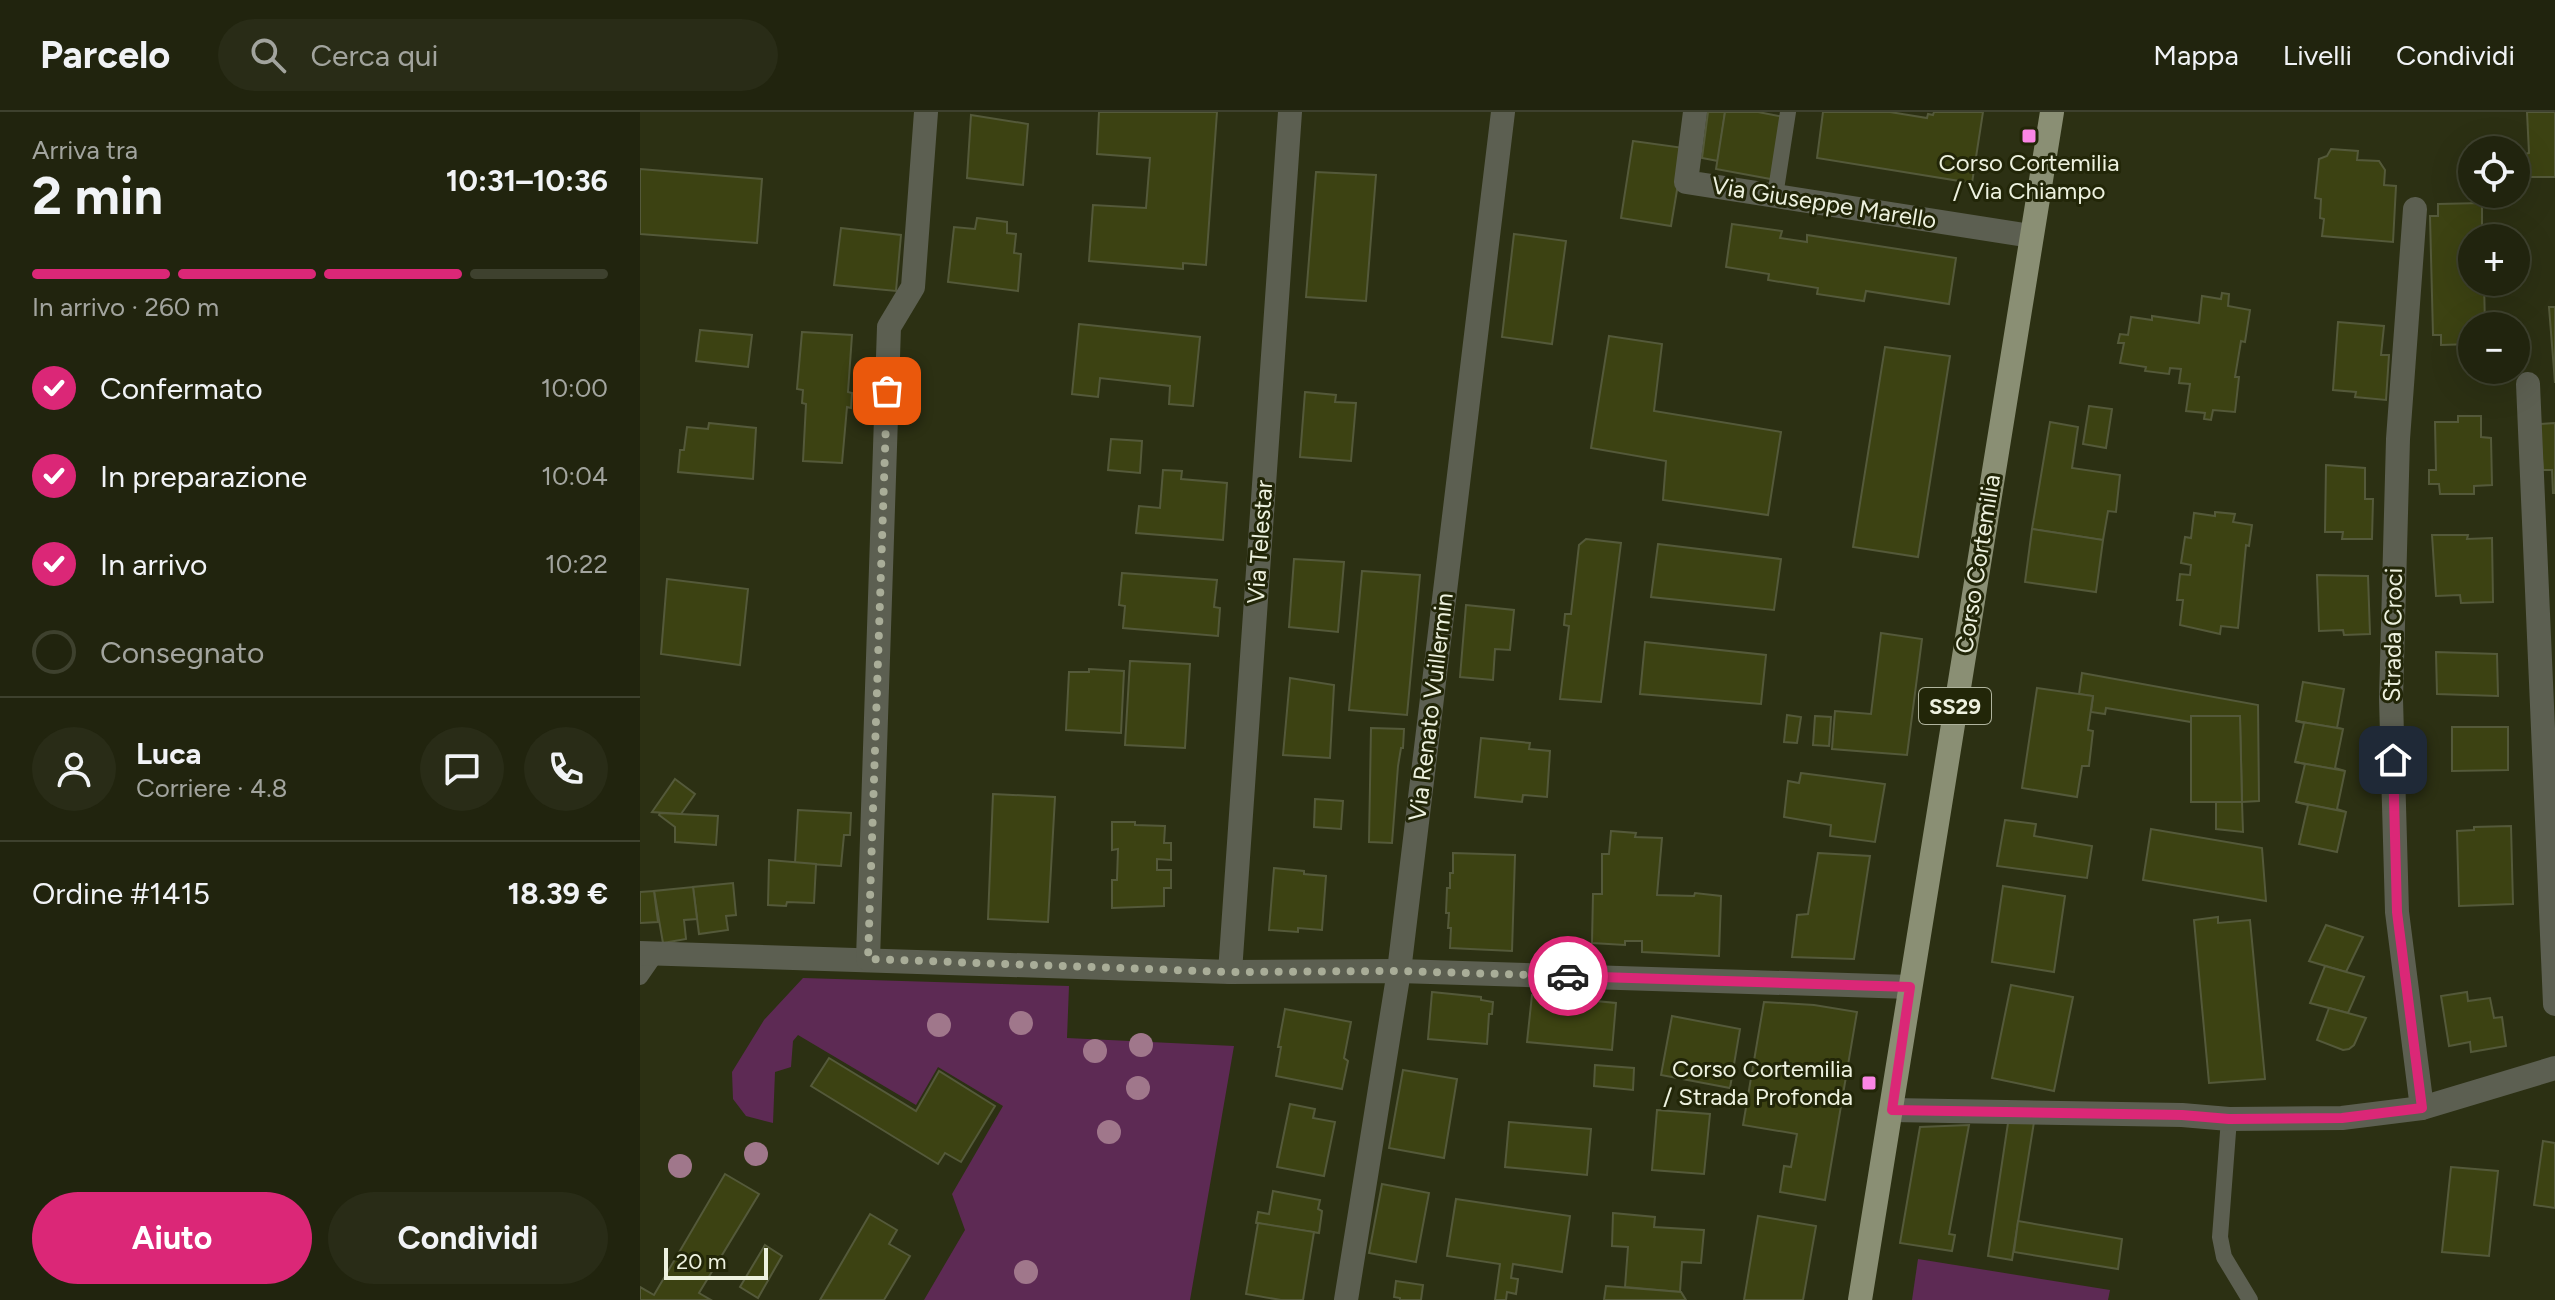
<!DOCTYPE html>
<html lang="it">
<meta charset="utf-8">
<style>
body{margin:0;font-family:Figtree,sans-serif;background:#292c17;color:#f1f3f6;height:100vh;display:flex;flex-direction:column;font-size:30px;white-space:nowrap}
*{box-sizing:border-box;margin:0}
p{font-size:26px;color:#a2a49e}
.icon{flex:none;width:44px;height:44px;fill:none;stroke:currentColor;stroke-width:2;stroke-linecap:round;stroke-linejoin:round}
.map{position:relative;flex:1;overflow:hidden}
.drawer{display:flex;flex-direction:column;background:#21240e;width:640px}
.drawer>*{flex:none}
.buttons{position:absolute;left:1818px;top:24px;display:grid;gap:16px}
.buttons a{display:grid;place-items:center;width:72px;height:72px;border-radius:50%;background:#21240e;box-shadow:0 8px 32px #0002,0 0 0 2px #3e412e;font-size:40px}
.scale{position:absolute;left:24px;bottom:20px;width:104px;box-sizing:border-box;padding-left:8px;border:4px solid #edf1df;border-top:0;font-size:22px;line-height:28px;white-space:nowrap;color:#edf1df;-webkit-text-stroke:6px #222608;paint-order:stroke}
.pin{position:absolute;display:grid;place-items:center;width:68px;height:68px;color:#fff;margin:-34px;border-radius:16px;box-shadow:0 4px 12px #0006}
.courier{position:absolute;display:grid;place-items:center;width:80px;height:80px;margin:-40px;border:6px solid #db2777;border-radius:50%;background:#fff;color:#222;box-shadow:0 2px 10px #0007}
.overview em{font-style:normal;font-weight:700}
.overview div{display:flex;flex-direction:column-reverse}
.overview{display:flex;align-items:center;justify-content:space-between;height:136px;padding:0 32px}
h1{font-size:52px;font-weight:700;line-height:60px}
.bar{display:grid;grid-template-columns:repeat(4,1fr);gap:12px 8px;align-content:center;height:96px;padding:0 32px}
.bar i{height:10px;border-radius:6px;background:#3e412e}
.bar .current{background:#db2777}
.bar p{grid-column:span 4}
.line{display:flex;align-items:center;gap:20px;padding:0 32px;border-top:2px solid #3e412e}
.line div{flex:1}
.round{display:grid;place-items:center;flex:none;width:84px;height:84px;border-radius:42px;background:#292c17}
ol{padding:0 32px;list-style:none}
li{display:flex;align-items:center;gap:24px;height:88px}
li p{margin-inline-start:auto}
li .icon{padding:8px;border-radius:50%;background:#db2777;color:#fff;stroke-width:4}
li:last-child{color:#a2a49e}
li i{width:44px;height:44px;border:4px solid #3e412e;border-radius:50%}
.cta{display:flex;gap:16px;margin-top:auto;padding:16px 32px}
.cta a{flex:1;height:92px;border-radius:48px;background:#db2777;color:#fff;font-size:32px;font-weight:700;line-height:92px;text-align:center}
.cta a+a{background:#292c17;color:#f1f3f6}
header{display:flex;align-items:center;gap:48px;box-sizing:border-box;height:112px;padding:0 40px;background:#21240e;border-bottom:2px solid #3e412e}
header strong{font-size:38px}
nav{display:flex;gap:44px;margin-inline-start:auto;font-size:28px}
.search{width:560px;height:72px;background:#292c17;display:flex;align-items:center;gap:20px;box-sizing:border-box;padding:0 28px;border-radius:44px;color:#a2a49e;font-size:30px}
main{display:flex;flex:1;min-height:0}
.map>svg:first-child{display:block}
.green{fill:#5d2a54}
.building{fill:#3c4212;stroke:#54593a;stroke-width:2}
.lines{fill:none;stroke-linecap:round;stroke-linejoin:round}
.lane{stroke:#5c5f51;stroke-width:16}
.street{stroke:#5c5f51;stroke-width:24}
.primary{stroke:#8a8f74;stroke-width:24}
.tree{fill:#a0778b}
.done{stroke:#a9ad98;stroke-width:8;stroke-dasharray:0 14.4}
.route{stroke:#db2777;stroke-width:10}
.poi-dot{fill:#fb86e5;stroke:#222608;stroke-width:3}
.labels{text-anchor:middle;stroke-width:6;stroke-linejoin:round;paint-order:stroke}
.shield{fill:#222608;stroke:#b0b49e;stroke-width:2}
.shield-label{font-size:22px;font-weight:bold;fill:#edf1df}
.poi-label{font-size:24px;fill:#edf1df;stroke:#222608}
.street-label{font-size:24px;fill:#edf1df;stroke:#222608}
</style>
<header>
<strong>Parcelo</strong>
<div class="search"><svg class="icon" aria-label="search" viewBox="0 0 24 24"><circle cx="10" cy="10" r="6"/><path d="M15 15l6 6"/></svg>Cerca qui</div>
<nav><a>Mappa</a><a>Livelli</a><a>Condividi</a></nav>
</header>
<main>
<section class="drawer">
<div class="overview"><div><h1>2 min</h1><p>Arriva tra</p></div><em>10:31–10:36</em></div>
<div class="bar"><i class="current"></i><i class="current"></i><i class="current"></i><i></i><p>In arrivo · 260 m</p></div>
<ol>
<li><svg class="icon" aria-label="check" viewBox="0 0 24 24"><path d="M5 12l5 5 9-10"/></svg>Confermato<p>10:00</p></li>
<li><svg class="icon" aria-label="check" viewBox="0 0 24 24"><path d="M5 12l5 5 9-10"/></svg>In preparazione<p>10:04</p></li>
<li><svg class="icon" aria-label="check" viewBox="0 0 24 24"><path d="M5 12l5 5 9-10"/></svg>In arrivo<p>10:22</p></li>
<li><i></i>Consegnato</li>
</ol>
<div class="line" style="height:144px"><a class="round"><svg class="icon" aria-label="person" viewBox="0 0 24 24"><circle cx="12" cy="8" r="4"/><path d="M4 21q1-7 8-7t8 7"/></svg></a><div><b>Luca</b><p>Corriere · 4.8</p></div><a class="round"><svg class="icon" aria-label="chat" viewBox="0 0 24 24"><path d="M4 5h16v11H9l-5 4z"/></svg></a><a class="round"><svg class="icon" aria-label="phone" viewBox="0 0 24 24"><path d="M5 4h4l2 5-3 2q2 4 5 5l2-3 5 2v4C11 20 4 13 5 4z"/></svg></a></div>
<div class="line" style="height:104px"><div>Ordine #1415</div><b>18.39 €</b></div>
<div class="cta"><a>Aiuto</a><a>Condividi</a></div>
</section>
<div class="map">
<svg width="1915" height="1188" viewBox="0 0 1915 1188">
<rect width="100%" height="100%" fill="#2c3013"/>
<!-- green -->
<g class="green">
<path d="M163,866L429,874L427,926L594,934L550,1188H284L325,1118L312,1082L363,994L298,955L276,993L158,923L153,929L151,955L135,960L133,1011L106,1004L93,987L92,960L124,908Z"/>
<path d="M1278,1147L1470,1178L1468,1188H1272Z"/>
</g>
<!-- building -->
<g class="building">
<path d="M459,0H577L566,153L543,151V157L449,149L453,93L506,96L510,46L457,42Z"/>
<path d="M1068,0H1085L1078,49L1062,46Z"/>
<path d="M1085,0H1118L1144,5L1136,68L1076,57Z"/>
<path d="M1183,0H1250L1287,6L1288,2L1293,3L1294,0H1343L1332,71L1177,46Z"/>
<path d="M1887,0H1915V65H1886L1885,42L1889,41Z"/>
<path d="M331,3L388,12L383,73L327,66Z"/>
<path d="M993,29L1044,36L1031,114L981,106Z"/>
<path d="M1691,37L1718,39L1717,48L1739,49L1745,58L1744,73L1756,74L1753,130L1682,124L1684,107L1680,106L1681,87L1675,86L1679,47L1687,44Z"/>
<path d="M0,57L122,67L117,131L0,122Z"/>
<path d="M676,60L736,63L726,189L666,185Z"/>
<path d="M1842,91V126H1832V170H1844L1845,214H1832V232L1801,233V223H1793L1790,104H1798V92Z"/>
<path d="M337,106L367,110V121L376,122L374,141L381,142L378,179L308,170L314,115L335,117Z"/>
<path d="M1092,112L1142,119L1140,126L1167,130V123L1316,146L1309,192L1226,179L1224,189L1177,182L1178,176L1128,168L1129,162L1086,155Z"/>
<path d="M201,116L261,123L256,179L194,173Z"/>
<path d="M874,122L926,129L912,232L862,225Z"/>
<path d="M1582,181L1589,182L1588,194L1610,198L1605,230L1601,229L1595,265H1599L1595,300L1573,298L1571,308L1564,307L1565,301L1546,299L1550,272L1539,271L1541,257L1530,256L1529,262L1505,259L1506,255L1480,251L1484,231H1478L1480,222L1488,223L1491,205L1512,208V204L1559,211L1562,184L1581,187Z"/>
<path d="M1909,195H1915V271Z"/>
<path d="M1698,210L1744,214L1741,243H1749L1746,288L1715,285L1716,280L1693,278Z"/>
<path d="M439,212L560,225L553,294L529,292L530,274L460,266L458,285L432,282Z"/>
<path d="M60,218L112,223L108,255L56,249Z"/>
<path d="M162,220L212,223L208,280L212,281L211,296L207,295L202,351L163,349L166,292L162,291L163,278L157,277Z"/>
<path d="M969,224L1022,232L1014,299L1141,320L1128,403L1023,388L1026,349L951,336Z"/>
<path d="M1245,235L1310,244L1278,445L1213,435Z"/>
<path d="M665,280L696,283L695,290L716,291L711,349L660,345Z"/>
<path d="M1449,294L1472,297L1466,336L1443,332Z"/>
<path d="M1818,304H1841V325L1851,326L1852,373L1834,374V382H1800L1799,372H1789V358H1796L1795,310H1818Z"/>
<path d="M1410,310L1438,315L1432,356L1480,363L1476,400L1468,399L1463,428L1392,417Z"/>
<path d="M69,311L116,316L113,367L38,360L40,338H44L47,315L68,317Z"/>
<path d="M1915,311V381H1913L1912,358H1903L1899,312Z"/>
<path d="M471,327L502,329L500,361L468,358Z"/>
<path d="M1686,353L1725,356V387H1733L1732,427H1702L1703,420H1685Z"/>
<path d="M523,358L542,359L541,367L587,371L583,428L496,421L499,394L520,396Z"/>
<path d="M1575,400L1595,402L1593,410L1612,413L1609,434L1606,433L1598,516L1581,514L1580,522L1540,513L1543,488H1537L1540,462L1550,463L1551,453L1541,451L1545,425L1551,426L1554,401L1575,404Z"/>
<path d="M1392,417L1463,428L1456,480L1385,470Z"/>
<path d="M1792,423H1828L1827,427L1852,426L1853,490L1821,491L1820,483L1796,484Z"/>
<path d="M946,427L981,431L961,590L920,587L929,514L924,513L925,502H931L939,433Z"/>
<path d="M1018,432L1141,447L1134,498L1011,485Z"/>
<path d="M654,447L704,450L698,520L649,515Z"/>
<path d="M722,459L780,463L767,603L709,598Z"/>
<path d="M482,461L577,468L574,495L580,496L578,524L483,516L485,494L479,493Z"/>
<path d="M1677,463L1728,464L1730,522L1704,523L1703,518L1679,519Z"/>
<path d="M27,467L108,477L100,553L21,542Z"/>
<path d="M826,493L874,498L870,538L855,537L853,568L820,565Z"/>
<path d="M1241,521L1282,527L1267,643L1192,637L1195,599L1231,602Z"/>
<path d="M1005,530L1126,543L1121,592L1000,582Z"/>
<path d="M1796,540L1857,542L1858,584L1797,582Z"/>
<path d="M490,549L550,552L545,636L485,633Z"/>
<path d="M449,557L484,559L481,621L426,618L429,560H449Z"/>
<path d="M1442,561L1618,593L1619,689L1602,690L1600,604H1551V610L1466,596L1465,602L1451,600L1453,584L1439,582Z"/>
<path d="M650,566L694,573L690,646L643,643Z"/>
<path d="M1663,570L1704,577L1697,616L1703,617L1656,609Z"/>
<path d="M1397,576L1453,584L1448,618L1453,619L1449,654H1442L1437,685L1382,676Z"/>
<path d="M1147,603L1161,605L1157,631L1144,630Z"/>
<path d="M1175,604L1191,605L1189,634L1173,633Z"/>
<path d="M1551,604H1600L1602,690H1551Z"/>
<path d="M1656,609L1703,617L1695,656L1705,659L1655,650L1664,611Z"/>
<path d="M1812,615H1868V658L1812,659Z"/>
<path d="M731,616L764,617L763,636H761L758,654L752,731L729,730Z"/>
<path d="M841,626L890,631L889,637L910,639L907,685L883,683L882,690L835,685Z"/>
<path d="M1655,650L1705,659L1697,697L1706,700L1656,690L1665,652Z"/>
<path d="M1161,661L1245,672L1235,730L1190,724L1191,713L1144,705L1148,669L1159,671Z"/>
<path d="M35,667L55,682L41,702L12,700Z"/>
<path d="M353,682L415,685L408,810L348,807Z"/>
<path d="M675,687L703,689L701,717L674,715Z"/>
<path d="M1576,690H1602L1603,720L1576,717Z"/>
<path d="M1656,690L1706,700L1697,740L1659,732L1668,693Z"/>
<path d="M158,698L211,701L210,723H204L201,754L155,751Z"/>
<path d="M20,701L78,704L76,733L35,730V715L19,703Z"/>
<path d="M1365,708L1396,712L1394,724L1452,734L1447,766L1357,754Z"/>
<path d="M472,710H495V713L525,714L524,731H531V748L517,747V758H531V776H524V794L472,796V768H477L478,737L472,738Z"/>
<path d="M1871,714L1873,792L1819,794L1817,719L1834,718V715Z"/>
<path d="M1511,717L1622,736L1626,789L1503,768Z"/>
<path d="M971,719L996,721L995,725L1022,726L1017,783L1054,784L1055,781L1081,784L1079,844L1002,840V829H985V833L952,831L953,782H962V742H969Z"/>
<path d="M813,741L875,743L872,839L810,836L811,816H808L809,801H806L807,776H810V761H813Z"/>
<path d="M1178,741L1230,744L1214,847L1152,845L1157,803L1168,802Z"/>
<path d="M129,748L176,752L174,791L147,790L146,794L128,793Z"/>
<path d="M634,756L664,759V762L686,764L682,818L658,816V820L629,818Z"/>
<path d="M93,771L96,803L86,804L88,818L59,822L53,775Z"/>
<path d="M1363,774L1425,784L1414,860L1352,850Z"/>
<path d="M53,775L57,807L44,808L46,827L23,831L14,779Z"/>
<path d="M14,779L18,810L0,811V780Z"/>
<path d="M1578,805V811L1610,808L1625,967L1569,971L1554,808Z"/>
<path d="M1686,813L1723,825L1706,860L1669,849Z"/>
<path d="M1685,854L1724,865L1708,901L1670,891Z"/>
<path d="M1371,873L1433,885L1414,979L1352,966Z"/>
<path d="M792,880L841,885V888L853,890L852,902H849L847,932L788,927Z"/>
<path d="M1827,880L1828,889L1850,886L1854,906L1862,905L1866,934L1831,940L1830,930L1809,934L1801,884Z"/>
<path d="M892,883L976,891L972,938L887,930Z"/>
<path d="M1124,890L1174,893L1217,900L1185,1088L1140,1080L1144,1054L1151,1055L1157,1022L1103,1013Z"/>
<path d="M1689,896L1726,906L1714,933L1709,937L1703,938L1677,928Z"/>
<path d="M645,897L711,910L704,946L708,949L702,977L636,964L641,935H638Z"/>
<path d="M1032,904L1100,917L1090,976L1021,963Z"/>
<path d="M189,946L276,999L299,959L355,994L321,1050L305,1041L298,1052L171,974Z"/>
<path d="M955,953L994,956L993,978L954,974Z"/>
<path d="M763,958L817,967L804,1046L749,1036Z"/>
<path d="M650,992L675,997L673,1006L695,1010L684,1064L637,1055Z"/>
<path d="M1017,998L1070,1002L1064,1062L1012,1058Z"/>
<path d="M869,1010L951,1017L947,1063L865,1055Z"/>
<path d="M1394,1010L1372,1148L1348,1144L1368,1011Z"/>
<path d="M1329,1013L1309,1122L1315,1123L1312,1139L1260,1131L1280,1015Z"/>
<path d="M1903,1029L1915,1031V1096L1894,1093Z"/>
<path d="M1811,1055L1858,1059L1849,1144L1802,1140Z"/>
<path d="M85,1062L119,1082L59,1181L71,1188H0V1175L14,1183Z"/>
<path d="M742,1072L789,1081L776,1150L729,1141Z"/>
<path d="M633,1079L680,1088L678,1097L682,1099L679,1121L616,1111L618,1100L629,1102Z"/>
<path d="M816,1087L930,1104L922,1160L873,1152L871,1166L878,1167L876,1182L867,1180L866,1188H855L860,1152L807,1144Z"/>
<path d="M973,1101L1015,1105L1014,1115L1064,1118L1061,1151L1042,1150L1040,1180L985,1175L988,1135L972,1134Z"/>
<path d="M230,1102L257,1118L249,1132L270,1144L244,1188H180Z"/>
<path d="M1118,1104L1176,1114L1163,1188H1104Z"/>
<path d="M1378,1109L1482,1127L1478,1157L1374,1140Z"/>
<path d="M618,1111L674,1120L663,1188H641L606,1182Z"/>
<path d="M125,1133L142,1144L118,1186L100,1175Z"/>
<path d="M756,1169L783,1173L781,1188H760V1186L754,1185Z"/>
<path d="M966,1174L1041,1180L1046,1188H964Z"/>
</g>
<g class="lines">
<!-- lane -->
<g class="lane">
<path d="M1135,84L1148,0"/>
<path d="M0,865L16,842"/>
<path d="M1589,1007L1580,1125L1584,1145L1610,1188"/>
</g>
<!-- street -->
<g class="street">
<path d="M1055,0L1046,70L1391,124"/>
<path d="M1775,97L1758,327L1751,587L1757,800L1782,996"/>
<path d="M1888,272L1915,892"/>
<path d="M0,841L590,860L759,859L1270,875"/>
<path d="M228,847L249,215L273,175L286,0"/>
<path d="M590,860L650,0"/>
<path d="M1252,998L1542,1003L1589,1007L1702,1006L1782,996L1915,956"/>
<path d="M706,1188L759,859L863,0"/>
</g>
<!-- primary -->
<path class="primary" d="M1220,1188L1412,0"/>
</g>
<!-- trees -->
<g class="tree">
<circle cx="381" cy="911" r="12"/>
<circle cx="299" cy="913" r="12"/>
<circle cx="501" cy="933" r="12"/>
<circle cx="455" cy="939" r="12"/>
<circle cx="498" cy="976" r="12"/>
<circle cx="469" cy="1020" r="12"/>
<circle cx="116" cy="1042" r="12"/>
<circle cx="40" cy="1054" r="12"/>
<circle cx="386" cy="1160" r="12"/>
</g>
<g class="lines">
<!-- done -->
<path class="done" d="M247,279L228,847L590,860L759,859L928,864"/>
<!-- route -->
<path class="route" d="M928,864L1270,875L1252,998L1542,1003L1589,1007L1702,1006L1782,996L1757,800L1753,648"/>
</g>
<!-- markers -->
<g class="poi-dot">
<rect x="1381" y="16" width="16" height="16" rx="4"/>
<rect x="1221" y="963" width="16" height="16" rx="4"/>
</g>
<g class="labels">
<!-- shield labels -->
<rect class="shield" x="1279" y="576" width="72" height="36" rx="6"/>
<g class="shield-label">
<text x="1315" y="602">SS29</text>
</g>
<!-- poi labels -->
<g class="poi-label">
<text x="1389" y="59">Corso Cortemilia<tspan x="1389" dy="28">/ Via Chiampo</tspan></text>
<text x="1213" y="965" text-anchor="end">Corso Cortemilia<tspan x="1213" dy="28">/ Strada Profonda</tspan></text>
</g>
<!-- street labels -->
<g class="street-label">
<text transform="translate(1184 91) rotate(9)" y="8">Via Giuseppe Marello</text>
<text transform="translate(620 430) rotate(-86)" y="8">Via Telestar</text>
<text transform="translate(1338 452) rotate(-81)" y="8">Corso Cortemilia</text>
<text transform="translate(1753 523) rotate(-89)" y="8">Strada Croci</text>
<text transform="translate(791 595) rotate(-83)" y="8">Via Renato Vuillermin</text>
</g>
</g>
</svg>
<div class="buttons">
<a><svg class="icon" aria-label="locate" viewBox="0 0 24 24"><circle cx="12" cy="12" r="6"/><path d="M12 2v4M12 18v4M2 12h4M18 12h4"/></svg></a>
<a>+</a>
<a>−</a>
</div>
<div class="scale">20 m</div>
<div class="pin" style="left:247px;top:279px;background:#ea580c"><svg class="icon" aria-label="bag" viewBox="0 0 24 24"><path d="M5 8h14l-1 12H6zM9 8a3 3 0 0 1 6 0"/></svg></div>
<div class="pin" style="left:1753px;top:648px;background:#1f2937"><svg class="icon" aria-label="home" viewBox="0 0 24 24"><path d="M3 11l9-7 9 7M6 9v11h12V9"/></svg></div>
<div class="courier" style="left:928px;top:864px"><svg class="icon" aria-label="car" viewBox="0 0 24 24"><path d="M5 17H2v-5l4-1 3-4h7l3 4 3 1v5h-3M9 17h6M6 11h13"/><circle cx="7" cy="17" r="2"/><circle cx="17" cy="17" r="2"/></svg></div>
</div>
</main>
